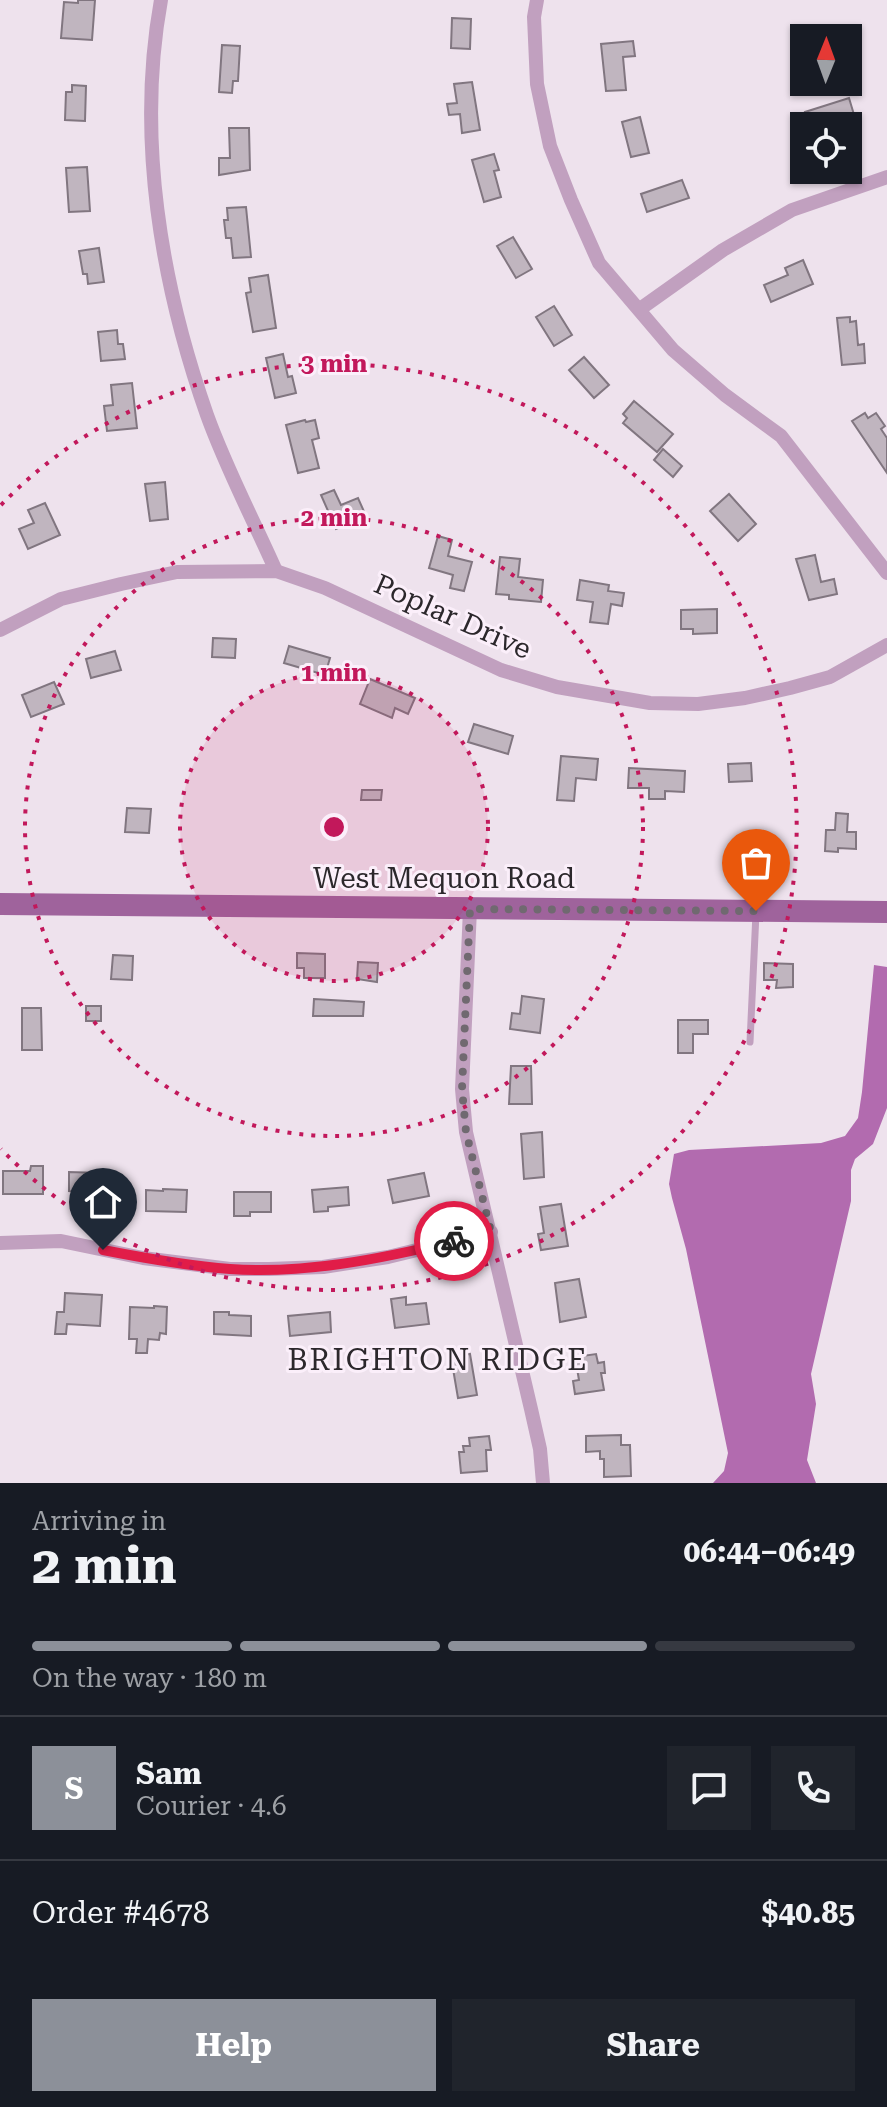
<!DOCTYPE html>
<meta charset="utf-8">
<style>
body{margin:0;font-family:"Roboto Serif",serif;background:#20242c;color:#f1f3f6;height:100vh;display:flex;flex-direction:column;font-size:30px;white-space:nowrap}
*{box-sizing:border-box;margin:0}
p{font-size:26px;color:#9ea1a6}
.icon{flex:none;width:44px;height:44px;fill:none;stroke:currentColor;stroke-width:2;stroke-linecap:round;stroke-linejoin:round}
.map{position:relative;height:1483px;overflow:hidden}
.sheet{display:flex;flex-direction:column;background:#171b24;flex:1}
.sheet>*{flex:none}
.needle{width:52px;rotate:1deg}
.tools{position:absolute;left:790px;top:24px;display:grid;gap:16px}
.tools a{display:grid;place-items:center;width:72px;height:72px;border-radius:0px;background:#171b24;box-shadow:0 2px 6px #0004;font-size:40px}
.pin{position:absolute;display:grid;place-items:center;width:68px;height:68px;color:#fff;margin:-82px -34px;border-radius:50% 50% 50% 0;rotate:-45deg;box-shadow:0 0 8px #0007}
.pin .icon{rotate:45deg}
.courier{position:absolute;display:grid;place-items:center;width:80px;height:80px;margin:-40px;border:6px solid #e11d48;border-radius:50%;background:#fff;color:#222;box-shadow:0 2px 10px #0007}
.overview em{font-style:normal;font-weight:700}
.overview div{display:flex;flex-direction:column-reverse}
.overview{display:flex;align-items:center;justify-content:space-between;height:136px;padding:0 32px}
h1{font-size:52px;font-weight:700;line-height:60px}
.bar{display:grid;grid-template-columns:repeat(4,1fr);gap:12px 8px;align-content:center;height:96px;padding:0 32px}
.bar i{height:10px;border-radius:6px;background:#363941}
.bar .active{background:#8c9099}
.bar p{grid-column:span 4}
.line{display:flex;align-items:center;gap:20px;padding:0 32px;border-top:2px solid #363941}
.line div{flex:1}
.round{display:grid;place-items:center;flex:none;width:84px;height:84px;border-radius:0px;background:#20242c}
.button{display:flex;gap:16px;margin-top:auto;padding:16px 32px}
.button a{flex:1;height:92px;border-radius:0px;background:#8c9099;color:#fff;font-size:32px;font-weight:700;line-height:92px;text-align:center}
.button a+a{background:#20242c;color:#f1f3f6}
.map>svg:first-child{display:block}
.water{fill:#b26baf}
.building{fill:#c0b5bf;stroke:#817680;stroke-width:2}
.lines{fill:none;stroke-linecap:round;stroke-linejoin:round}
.lane{stroke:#c1a0bf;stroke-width:7}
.street{stroke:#c1a0bf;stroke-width:14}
.primary{stroke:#9f639c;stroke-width:22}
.done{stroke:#706970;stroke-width:8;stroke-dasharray:0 14.4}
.route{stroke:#e11d48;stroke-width:10}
.ring{fill:none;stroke:#c2185b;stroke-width:4;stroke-dasharray:4 8}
.labels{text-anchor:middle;stroke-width:6;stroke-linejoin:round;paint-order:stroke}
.street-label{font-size:28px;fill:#2c282c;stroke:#fbeffa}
.neighbourhood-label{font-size:30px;letter-spacing:2px;fill:#2c282c;stroke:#fbeffa}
.centre{fill:#c2185b;stroke:#fbeffa;stroke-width:4}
.ring-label{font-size:24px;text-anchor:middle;font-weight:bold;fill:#c2185b;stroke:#fbeffa;stroke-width:6;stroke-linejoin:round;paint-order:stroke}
</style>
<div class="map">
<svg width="887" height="1483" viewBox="0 0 887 1483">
<rect width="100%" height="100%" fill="#eee2ed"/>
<!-- water -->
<path class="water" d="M874,965L887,967V1108L873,1144L855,1159L851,1170V1201L811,1374L816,1404L807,1460L816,1483H713L724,1471L728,1453L686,1249L672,1198L669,1184L674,1154L689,1150L821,1143L845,1136L858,1118L862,1092Z"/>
<!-- building -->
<g class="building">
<path d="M78,0H95L92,40L61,38L64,2L78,3Z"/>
<path d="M452,18L471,19L470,49L451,48Z"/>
<path d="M633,41L635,56L623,57L626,90L606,91L601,44Z"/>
<path d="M222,45L240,46L238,81H233L232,93L219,92Z"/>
<path d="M472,82L480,130L462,133L460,114L449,115L447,104L457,103L454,84Z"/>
<path d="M72,85L86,86L85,121L65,120L66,92H72Z"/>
<path d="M849,98L855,118L830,126H809L805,112Z"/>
<path d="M640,117L649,153L631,157L622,122Z"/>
<path d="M229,128H249L250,170L219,175V158H230Z"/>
<path d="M494,154L499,170L494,171L501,197L484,202L472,160Z"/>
<path d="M87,167L90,211L69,212L66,168Z"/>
<path d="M682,180L689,198L647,212L641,194Z"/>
<path d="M246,207L251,257L233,258L231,238H226L224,220H228L227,208Z"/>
<path d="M513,237L532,269L516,278L497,246Z"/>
<path d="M99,248L104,282L88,284L87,274H83L79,251Z"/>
<path d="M803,260L813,284L771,302L764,285L788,275L785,268Z"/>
<path d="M268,275L276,328L253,332L246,293L251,292L249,278Z"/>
<path d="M554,306L572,335L554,346L536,317Z"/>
<path d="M850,317V322L856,321L858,345L864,344L865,363L842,365L837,318Z"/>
<path d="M117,330L118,344H123L125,359L101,361L98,332Z"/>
<path d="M283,354L288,377L292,376L296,393L275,398L266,358Z"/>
<path d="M584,357L609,385L594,398L569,370Z"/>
<path d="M132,383L137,428L107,431L104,406L113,405L111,385Z"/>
<path d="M634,401L673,434L657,452L623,423L627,418L623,414Z"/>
<path d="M865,413L868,418L876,413L885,426L881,429L887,438V473L852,421Z"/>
<path d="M305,420L306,422L315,420L319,438L312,440L319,468L298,473L286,425Z"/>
<path d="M663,449L682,466L673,477L654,460Z"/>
<path d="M165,482L168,519L150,521L145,484Z"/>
<path d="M334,490L341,505L358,498L366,516L336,529L321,495Z"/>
<path d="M729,494L756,524L738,541L710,511Z"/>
<path d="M45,503L60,535L28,549L19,529L34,523L28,510Z"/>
<path d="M438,536L452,540L448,556L472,562L464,591L450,588L453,575L429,568Z"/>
<path d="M815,555L821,582L834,579L837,594L809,600L796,559Z"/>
<path d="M500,557L520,559L518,577L543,580L541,602L509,599V595L496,594Z"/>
<path d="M580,580L609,585L608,591L624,593L622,606L611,604L608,624L590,622L593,602L577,600Z"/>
<path d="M717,609V633L693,634V629H681V610Z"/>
<path d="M213,638L236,639L235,658L212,657Z"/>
<path d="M289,646L330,658L325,675L284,663Z"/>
<path d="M115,651L121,670L91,678L86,659Z"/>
<path d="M370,679L415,698L408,714L395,708L392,718L360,704Z"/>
<path d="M54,682L64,704L31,717L22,695Z"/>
<path d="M474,724L513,736L508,754L468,742Z"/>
<path d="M561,756L598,759L596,780L576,778L574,801L557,800Z"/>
<path d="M751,763L752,781L729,782L728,764Z"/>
<path d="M629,768L685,771L684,792L665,791V799H649V788H628Z"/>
<path d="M362,790H382L381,800H361Z"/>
<path d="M127,808L151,809L149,833L125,832Z"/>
<path d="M836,813L848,814L847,832H856V849L838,848V852L825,851L826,830H835Z"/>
<path d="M297,953L325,954V978H304V968H297Z"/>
<path d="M113,955L133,956L132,980L111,979Z"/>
<path d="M358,962L378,963L377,982L357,979Z"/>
<path d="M764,963L793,964V987L776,988L777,980H764Z"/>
<path d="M522,996L544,999L540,1033L510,1029L512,1013L520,1014Z"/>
<path d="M314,999L364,1002L363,1016H313Z"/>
<rect x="86" y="1006" width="15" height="15"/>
<path d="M22,1008H41L42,1050H22Z"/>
<path d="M678,1020H708V1034H693V1053H678Z"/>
<path d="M511,1066H531L532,1104H509Z"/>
<path d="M542,1132L544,1177L524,1179L521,1134Z"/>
<path d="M31,1166H43V1194H3V1171H30Z"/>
<path d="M69,1172L100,1173V1180H107V1199H93V1193L69,1191Z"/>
<path d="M424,1173L429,1196L393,1203L388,1180Z"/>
<path d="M348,1187L349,1205L328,1207V1211L314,1212L312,1190Z"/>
<path d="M163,1189L187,1190L186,1212L146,1211V1190L163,1191Z"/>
<path d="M234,1192H271V1212H250V1216H234Z"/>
<path d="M561,1204L568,1246L541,1250L538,1234L544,1233L540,1207Z"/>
<path d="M579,1279L586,1317L560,1322L555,1283Z"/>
<path d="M65,1293L102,1295L100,1326L67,1324L66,1334H55L57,1312H64Z"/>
<path d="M406,1297V1305L426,1303L429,1324L395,1328L391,1299Z"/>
<path d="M154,1306L167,1307L166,1334L160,1333L159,1340L148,1339L147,1353H136L137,1339H129L130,1307L154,1308Z"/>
<path d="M214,1312H229V1315L251,1316V1336L214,1334Z"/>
<path d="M330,1312L331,1332L290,1336L288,1316Z"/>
<path d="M470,1354L477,1395L458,1398L451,1357Z"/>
<path d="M596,1354L598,1363L604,1362L605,1373H601L604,1390L575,1394L573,1381L579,1380L575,1357Z"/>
<path d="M621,1435V1445H630L631,1476L604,1477V1459H600V1451L586,1452V1436Z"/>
<path d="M489,1436L491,1450H486L487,1471L461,1473L459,1452H464L463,1446H470L469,1438Z"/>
</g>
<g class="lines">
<!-- lane -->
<path class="lane" d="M750,1042L756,913"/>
<!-- street -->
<g class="street">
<path d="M161,0C136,137 161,284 207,415C226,468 253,519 276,571"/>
<path d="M537,0L534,17L537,84L550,146L571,200L599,263L673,350L725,395L781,436L887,573"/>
<path d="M640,309L723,250L792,210L887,177"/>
<path d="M0,630L61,599L121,584L177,572L276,571L325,588L501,670L557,687L650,703L698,704L745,698L790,688L830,677L887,645"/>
<path d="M470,909L462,1089L466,1132L531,1409L540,1449L543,1483"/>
<path d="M0,1243L61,1241L143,1258L230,1269H269L323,1267L388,1257L491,1232"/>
</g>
<!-- primary -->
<path class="primary" d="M0,904L887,912"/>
</g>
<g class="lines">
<!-- done -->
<path class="done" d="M454,1241L491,1232L466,1132L462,1089L470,909L756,911"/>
<!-- route -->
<path class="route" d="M103,1250C144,1258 188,1266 230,1269C306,1274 381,1259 454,1241"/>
</g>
<!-- distance rings -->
<circle cx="334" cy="827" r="154" fill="#c2185b" fill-opacity=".12"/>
<g class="ring">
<circle cx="334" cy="827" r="154"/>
<circle cx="334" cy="827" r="309"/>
<path d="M1 505A463 463 0 1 1 1 1149"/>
</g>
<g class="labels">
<!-- street labels -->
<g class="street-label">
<text transform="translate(453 616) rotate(24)" y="10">Poplar Drive</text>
<text x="444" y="888">West Mequon Road</text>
</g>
<!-- neighbourhood labels -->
<g class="neighbourhood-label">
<text x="438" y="1370">BRIGHTON RIDGE</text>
</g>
</g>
<circle cx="334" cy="827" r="12" class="centre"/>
<g class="ring-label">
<text x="334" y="372">3 min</text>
<text x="334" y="526">2 min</text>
<text x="334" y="681">1 min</text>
</g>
</svg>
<div class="tools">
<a><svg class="needle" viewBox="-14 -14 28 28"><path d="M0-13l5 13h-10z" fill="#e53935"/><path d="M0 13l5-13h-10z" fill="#9ea1a6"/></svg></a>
<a><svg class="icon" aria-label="locate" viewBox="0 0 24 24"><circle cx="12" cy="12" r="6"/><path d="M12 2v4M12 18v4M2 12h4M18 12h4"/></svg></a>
</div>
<div class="pin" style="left:756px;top:911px;background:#ea580c"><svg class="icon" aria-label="bag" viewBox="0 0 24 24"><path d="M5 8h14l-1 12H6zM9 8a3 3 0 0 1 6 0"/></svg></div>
<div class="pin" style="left:103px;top:1250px;background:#1f2937"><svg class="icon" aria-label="home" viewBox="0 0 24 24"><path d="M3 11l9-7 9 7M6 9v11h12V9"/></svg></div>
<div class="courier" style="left:454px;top:1241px"><svg class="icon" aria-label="bike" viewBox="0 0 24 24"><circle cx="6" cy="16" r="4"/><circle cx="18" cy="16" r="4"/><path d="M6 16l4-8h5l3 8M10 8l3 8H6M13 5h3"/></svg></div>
</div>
<section class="sheet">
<div class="overview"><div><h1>2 min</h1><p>Arriving in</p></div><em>06:44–06:49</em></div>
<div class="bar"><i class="active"></i><i class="active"></i><i class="active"></i><i></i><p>On the way · 180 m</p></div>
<div class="line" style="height:144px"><b class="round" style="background:#8c9099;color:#fff">S</b><div><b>Sam</b><p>Courier · 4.6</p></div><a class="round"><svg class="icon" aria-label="chat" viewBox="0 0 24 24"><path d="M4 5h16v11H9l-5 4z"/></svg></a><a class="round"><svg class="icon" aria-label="phone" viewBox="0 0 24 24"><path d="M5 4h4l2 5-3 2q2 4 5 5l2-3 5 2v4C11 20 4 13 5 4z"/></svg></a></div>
<div class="line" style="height:104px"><div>Order #4678</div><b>$40.85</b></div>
<div class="button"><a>Help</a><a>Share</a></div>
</section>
